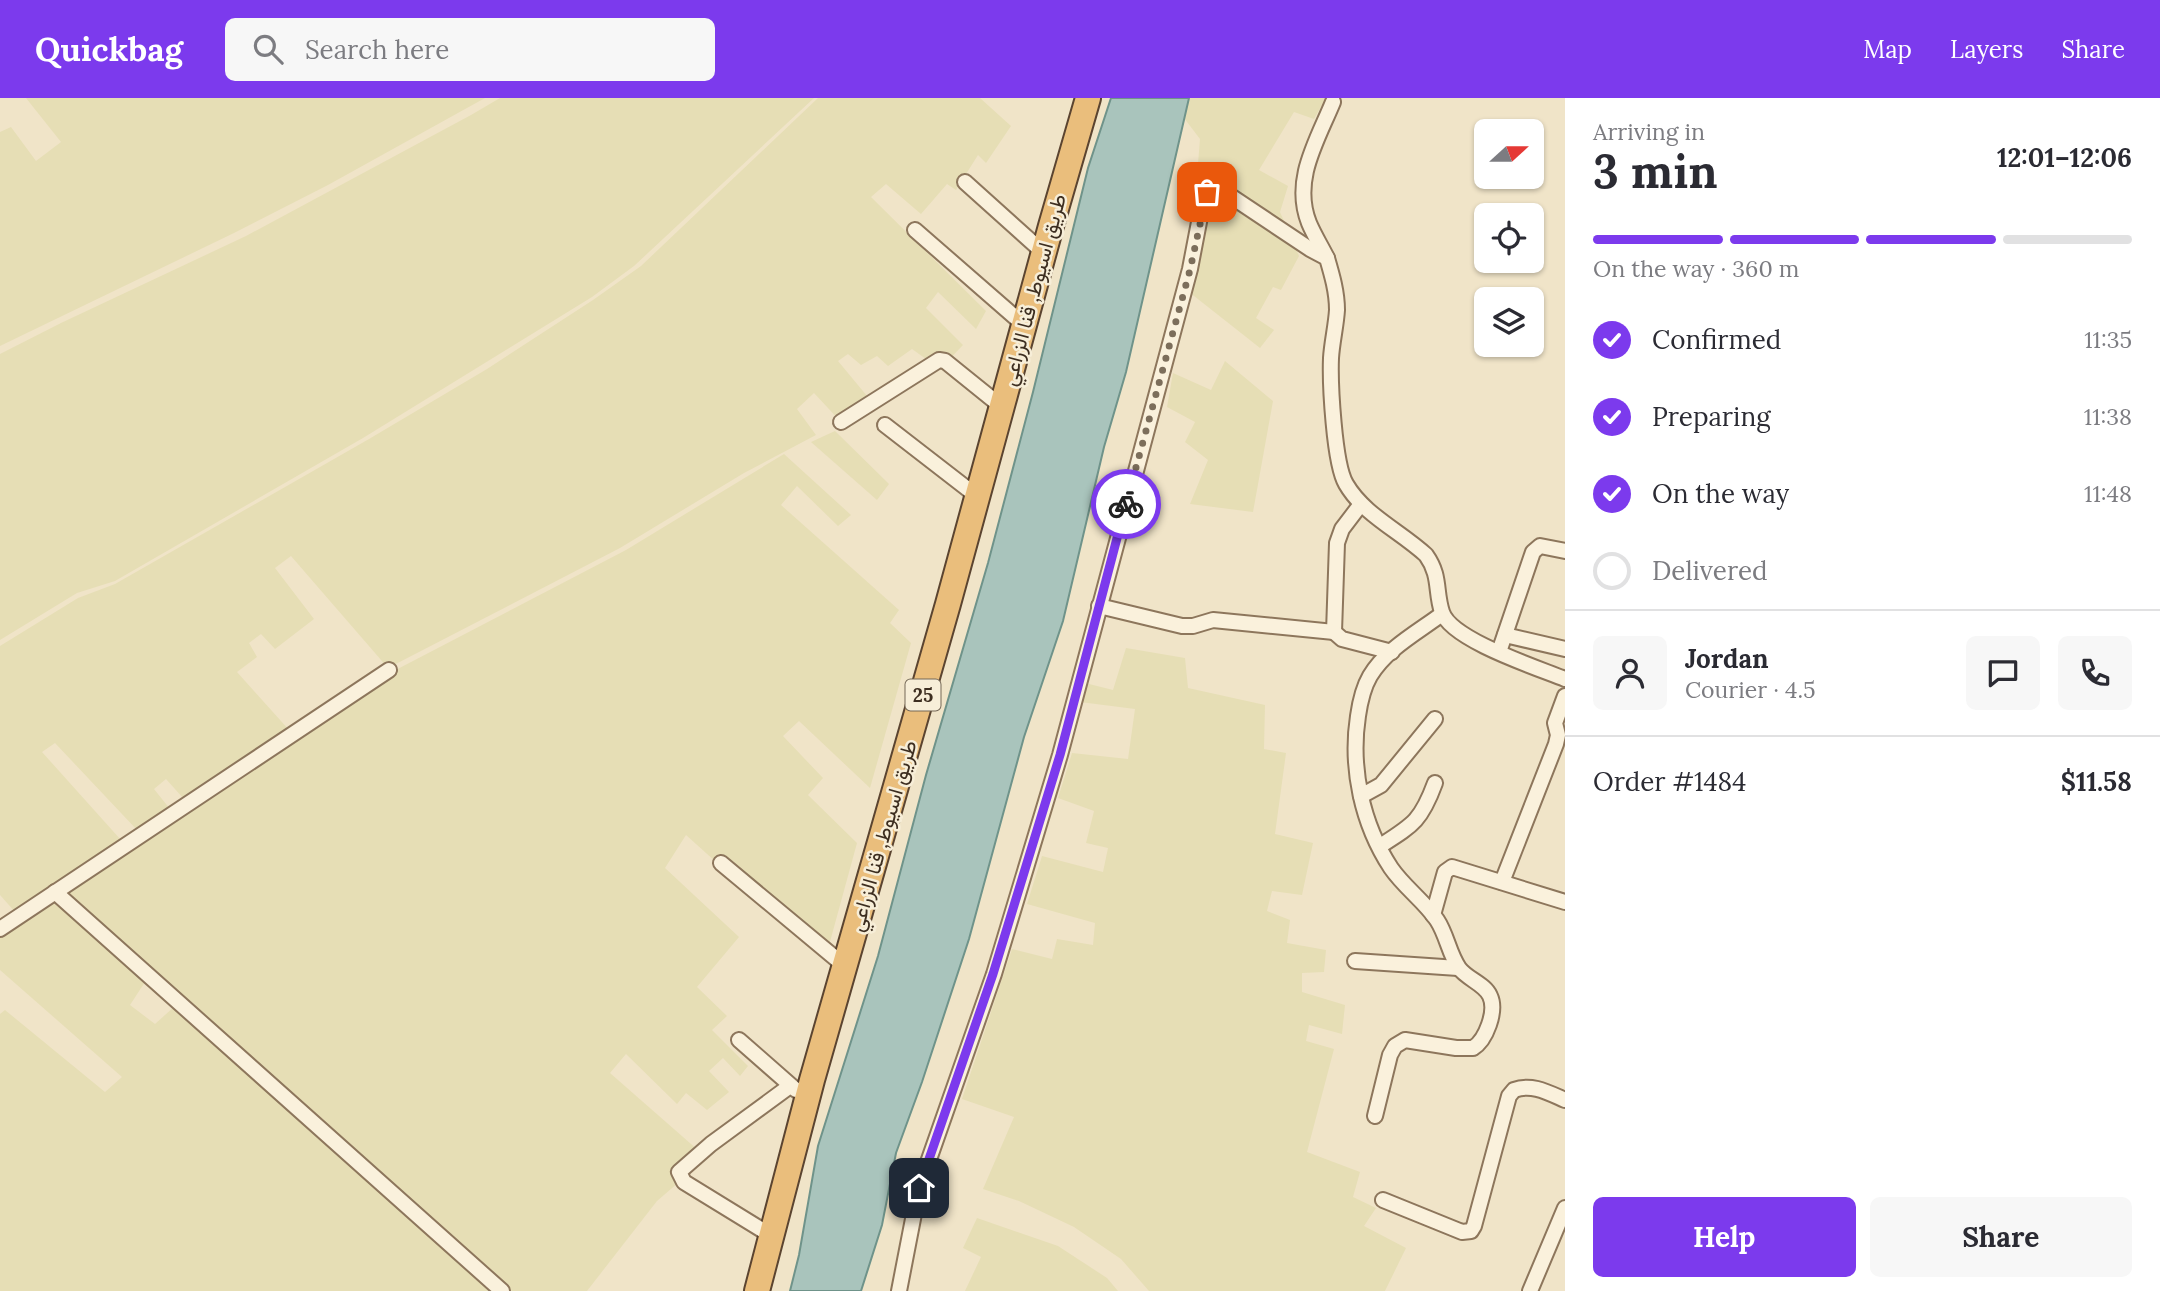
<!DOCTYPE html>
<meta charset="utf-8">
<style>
body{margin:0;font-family:Lora,Vazirmatn,serif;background:#f7f7f7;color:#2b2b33;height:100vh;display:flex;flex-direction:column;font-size:26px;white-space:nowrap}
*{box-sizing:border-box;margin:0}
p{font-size:23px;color:#7c7c81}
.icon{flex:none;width:38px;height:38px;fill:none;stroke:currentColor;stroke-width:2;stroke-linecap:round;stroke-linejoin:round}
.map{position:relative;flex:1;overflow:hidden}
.drawer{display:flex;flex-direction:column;background:#fff;width:595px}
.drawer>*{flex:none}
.needle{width:46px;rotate:69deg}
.controls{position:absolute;left:1474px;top:21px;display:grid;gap:14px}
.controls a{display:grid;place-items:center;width:70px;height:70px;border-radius:10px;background:#fff;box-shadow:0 2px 5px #0004;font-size:35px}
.pin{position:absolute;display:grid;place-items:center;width:60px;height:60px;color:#fff;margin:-30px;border-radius:14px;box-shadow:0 4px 10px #0006}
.courier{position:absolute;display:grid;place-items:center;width:70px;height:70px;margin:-35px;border:5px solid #7c3aed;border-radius:50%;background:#fff;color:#222;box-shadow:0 2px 9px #0007}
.summary em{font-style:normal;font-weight:700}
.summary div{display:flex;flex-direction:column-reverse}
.summary{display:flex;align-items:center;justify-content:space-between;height:119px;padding:0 28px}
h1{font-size:46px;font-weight:700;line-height:52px}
.bar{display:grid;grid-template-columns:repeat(4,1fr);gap:10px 7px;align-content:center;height:84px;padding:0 28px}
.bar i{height:9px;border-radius:5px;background:#e1e1e2}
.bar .current{background:#7c3aed}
.bar p{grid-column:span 4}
.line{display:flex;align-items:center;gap:18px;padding:0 28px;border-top:2px solid #e1e1e2}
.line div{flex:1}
.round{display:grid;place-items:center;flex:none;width:74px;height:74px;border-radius:10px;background:#f7f7f7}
ol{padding:0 28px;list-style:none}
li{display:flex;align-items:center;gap:21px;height:77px}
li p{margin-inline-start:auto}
li .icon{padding:7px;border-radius:50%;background:#7c3aed;color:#fff;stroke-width:4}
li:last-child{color:#7c7c81}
li i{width:38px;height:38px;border:4px solid #e1e1e2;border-radius:50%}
.primary-button{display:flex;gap:14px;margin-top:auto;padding:14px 28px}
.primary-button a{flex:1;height:80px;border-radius:10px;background:#7c3aed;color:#fff;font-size:28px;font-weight:700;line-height:80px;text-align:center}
.primary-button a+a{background:#f7f7f7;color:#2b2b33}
header{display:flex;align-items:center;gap:42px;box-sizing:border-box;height:98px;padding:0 35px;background:#7c3aed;color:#fff}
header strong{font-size:33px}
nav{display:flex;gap:38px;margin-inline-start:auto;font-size:24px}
.search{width:490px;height:63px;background:#f7f7f7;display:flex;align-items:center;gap:18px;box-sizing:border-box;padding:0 24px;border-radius:10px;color:#7c7c81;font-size:26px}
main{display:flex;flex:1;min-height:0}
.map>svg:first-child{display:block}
.farmland{fill:#e6deb5}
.water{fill:#a9c4bc;stroke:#6f938a;stroke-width:2}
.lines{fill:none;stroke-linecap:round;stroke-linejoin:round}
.minor-casing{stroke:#8d765c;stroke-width:18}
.trunk-casing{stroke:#5b4430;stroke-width:28}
.minor{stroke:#faf1dc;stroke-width:14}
.trunk{stroke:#eabe7c;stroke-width:24}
.done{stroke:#7c6e5b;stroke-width:7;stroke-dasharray:0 12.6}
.route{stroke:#7c3aed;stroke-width:9}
.labels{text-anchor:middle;stroke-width:5;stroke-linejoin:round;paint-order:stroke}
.shield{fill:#f7eed8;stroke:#756857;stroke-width:2}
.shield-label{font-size:19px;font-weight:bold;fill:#3d2e20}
.street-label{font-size:21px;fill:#3d2e20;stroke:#f7eed8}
</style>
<header>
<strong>Quickbag</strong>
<div class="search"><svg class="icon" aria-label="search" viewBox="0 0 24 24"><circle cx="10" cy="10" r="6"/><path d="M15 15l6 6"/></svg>Search here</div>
<nav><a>Map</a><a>Layers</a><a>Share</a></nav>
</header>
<main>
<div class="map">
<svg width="1565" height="1193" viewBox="0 0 1565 1193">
<rect width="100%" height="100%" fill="#f0e4c8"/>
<!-- farmland -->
<g class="farmland">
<path d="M26,0H485L328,87L234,135L0,248V34L11,29L36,63L61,44Z"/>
<path d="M500,0H814L634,168L592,199L363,340L115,483L77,495L0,542V256L61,225L246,138L471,17Z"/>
<path d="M818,0H980L1011,28L986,65L978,57L956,92L947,86L921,116L886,86L871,99L986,213L976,231L938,194L926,210L963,247L940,271L912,251L888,268L877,258L861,267L848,256L838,263L872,304L841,324L814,295L797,311L816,337L744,375L620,450L388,570L291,458L275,470L314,521L275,551L261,536L249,545L257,559L237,574L290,633L245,659L183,700L166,681L154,691L170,711L138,733L55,645L42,654L121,742L16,815L0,797V548L78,500L115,486L369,341L487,271L593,202L641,168Z"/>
<path d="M1189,0H1326L1314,21L1294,14L1259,72L1288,88L1280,114L1299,158L1281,192L1273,189L1256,220L1274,232L1260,250L1189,194L1206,123L1207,103L1198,66L1200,41L1184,20Z"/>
<path d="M1225,263L1273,303L1253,414L1190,406L1208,362L1185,344L1195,324L1167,309L1173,275L1211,292Z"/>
<path d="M835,333L889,386L877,402L811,344Z"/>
<path d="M784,356L851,417L838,428L797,388L781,407L899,512L890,525L911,545L870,690L799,623L783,638L823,680L808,697L857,745L825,862L686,737L665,770L739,839L697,889L727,918L712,932L748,968L740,978L723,960L709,973L729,994L707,1012L686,995L677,1006L626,956L610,975L707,1060L657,1103L587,1193H512L368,1070L63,794L388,576L626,452Z"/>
<path d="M1126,550L1185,560L1188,590L1265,607L1264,651L1286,655L1275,736L1313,745L1302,797L1272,793L1267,813L1290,822L1287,845L1326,852L1324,874L1302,875V894L1345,907L1342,936L1309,927L1306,943L1334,951L1307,1054L1360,1074L1353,1099L1376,1110L1364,1128L1406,1150L1385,1193H1149L1121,1161L1074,1129L1019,1103L983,1091L1014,1019L962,1001L1012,851L1052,861L1057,841L1093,847L1095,825L1027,806L1042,758L1103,774L1108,750L1086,745L1094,713L1058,700L1072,655L1128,661L1135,611L1080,604L1085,585L1113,592Z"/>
<path d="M55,801L145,884L130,907L155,926L175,908L499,1193H0V916L5,912L105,994L122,979L0,872V836Z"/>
<path d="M977,1120L1058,1148L1107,1180L1118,1193H965L981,1159L963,1150Z"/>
</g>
<!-- water -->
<path class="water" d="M1111,0H1189L1126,274L1104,349L1063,523L1024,639L969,841L922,984L896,1055L882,1127L861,1193H790L799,1157L818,1048L878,858L926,677L988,465L1033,294L1088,70Z"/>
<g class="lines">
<defs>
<g id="minor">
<path d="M965,84L1044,155"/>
<path d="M915,132L1024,227"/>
<path d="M1327,160C1321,148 1314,137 1309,125C1292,82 1317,43 1333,4"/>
<path d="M841,324L939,262L945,263L1002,309"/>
<path d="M885,327L978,399"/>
<path d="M1361,406L1342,431L1337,445L1334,534L1342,541L1392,554"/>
<path d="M1099,508L1182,528H1193L1213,522L1334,534"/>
<path d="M1505,537L1565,551"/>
<path d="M1499,554L1533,454L1540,448L1565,453"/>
<path d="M1361,698L1381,687L1435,621"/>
<path d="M1380,748C1413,727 1421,723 1435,685"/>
<path d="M721,765L846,869"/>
<path d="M1502,784L1556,646L1558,637L1555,625L1565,598"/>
<path d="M55,794L502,1193"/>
<path d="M1433,817L1445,774L1452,769L1565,804"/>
<path d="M0,831L389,572"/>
<path d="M1355,863L1458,870"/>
<path d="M739,942L796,992"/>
<path d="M1375,1018L1390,957L1395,948L1405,942L1456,950H1473C1486,942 1497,913 1490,898C1485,886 1467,881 1459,870C1449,856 1447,837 1437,822C1424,803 1404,789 1391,770C1362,726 1350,670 1358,618C1360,604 1363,590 1370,578C1386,551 1418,534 1442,516"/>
<path d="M1383,1102L1462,1134L1471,1133L1474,1128L1509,998L1514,992C1532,985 1549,995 1565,1002"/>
<path d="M772,1138L684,1084L679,1074L711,1046L790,988"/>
<path d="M899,1193L919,1090L994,876L1060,657L1190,171L1204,98C1210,90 1215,90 1223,93L1310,151L1327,160C1332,177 1337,194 1337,212C1336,228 1332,244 1331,260C1330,285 1334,366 1346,386C1364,417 1400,433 1426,457C1441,478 1435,493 1442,514C1451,542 1538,570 1565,581"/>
<path d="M1530,1193L1565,1110"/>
</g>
<path id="trunk" d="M757,1193L812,982L948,506L1051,128L1088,0"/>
</defs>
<!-- minor casing -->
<use href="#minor" class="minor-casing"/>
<!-- trunk casing -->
<use href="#trunk" class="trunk-casing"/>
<!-- minor -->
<use href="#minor" class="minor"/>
<!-- trunk -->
<use href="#trunk" class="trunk"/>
</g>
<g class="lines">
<!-- done -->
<path class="done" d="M1126,406L1190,172L1207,94"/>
<!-- route -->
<path class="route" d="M919,1090L993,876L1060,657L1126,406"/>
</g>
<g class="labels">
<!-- shield labels -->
<rect class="shield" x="905.5" y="581.5" width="35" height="31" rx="5"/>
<g class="shield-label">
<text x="923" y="604">25</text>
</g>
<!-- street labels -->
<g class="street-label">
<text transform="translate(1034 192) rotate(-75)" y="7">طريق اسيوط, قنا الزراعي</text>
<text transform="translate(883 738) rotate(-74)" y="7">طريق اسيوط, قنا الزراعي</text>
</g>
</g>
</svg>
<div class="controls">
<a><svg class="needle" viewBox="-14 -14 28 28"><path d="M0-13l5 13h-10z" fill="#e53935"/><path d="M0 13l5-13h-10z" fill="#7c7c81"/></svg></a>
<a><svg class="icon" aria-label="locate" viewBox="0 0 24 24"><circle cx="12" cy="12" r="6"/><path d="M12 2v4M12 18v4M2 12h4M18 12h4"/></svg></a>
<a><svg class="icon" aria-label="layers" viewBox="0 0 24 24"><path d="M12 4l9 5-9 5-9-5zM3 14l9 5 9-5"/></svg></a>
</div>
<div class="pin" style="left:1207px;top:94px;background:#ea580c"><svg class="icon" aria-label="bag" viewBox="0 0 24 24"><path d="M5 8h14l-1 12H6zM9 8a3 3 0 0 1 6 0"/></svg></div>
<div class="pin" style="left:919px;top:1090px;background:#1f2937"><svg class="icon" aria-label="home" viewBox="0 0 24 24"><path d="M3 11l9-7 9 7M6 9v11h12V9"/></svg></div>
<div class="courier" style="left:1126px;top:406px"><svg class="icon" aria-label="bike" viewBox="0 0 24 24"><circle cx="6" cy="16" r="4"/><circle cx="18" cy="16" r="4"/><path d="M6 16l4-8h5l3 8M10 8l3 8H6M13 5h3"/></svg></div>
</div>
<section class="drawer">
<div class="summary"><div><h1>3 min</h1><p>Arriving in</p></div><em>12:01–12:06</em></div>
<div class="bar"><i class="current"></i><i class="current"></i><i class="current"></i><i></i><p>On the way · 360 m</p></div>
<ol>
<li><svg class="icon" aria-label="check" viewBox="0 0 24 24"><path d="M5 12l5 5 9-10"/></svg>Confirmed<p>11:35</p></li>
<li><svg class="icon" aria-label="check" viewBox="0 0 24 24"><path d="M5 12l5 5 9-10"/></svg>Preparing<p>11:38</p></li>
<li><svg class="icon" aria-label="check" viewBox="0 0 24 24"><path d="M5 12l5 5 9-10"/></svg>On the way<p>11:48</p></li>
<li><i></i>Delivered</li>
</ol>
<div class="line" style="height:126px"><a class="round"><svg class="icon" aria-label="person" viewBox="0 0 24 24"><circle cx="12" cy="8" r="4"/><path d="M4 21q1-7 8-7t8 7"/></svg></a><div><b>Jordan</b><p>Courier · 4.5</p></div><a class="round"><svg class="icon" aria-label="chat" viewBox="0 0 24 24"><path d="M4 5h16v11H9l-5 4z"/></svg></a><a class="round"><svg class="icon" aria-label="phone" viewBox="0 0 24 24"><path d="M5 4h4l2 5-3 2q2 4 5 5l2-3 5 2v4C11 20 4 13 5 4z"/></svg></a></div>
<div class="line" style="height:91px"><div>Order #1484</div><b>$11.58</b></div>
<div class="primary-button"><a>Help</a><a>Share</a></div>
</section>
</main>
